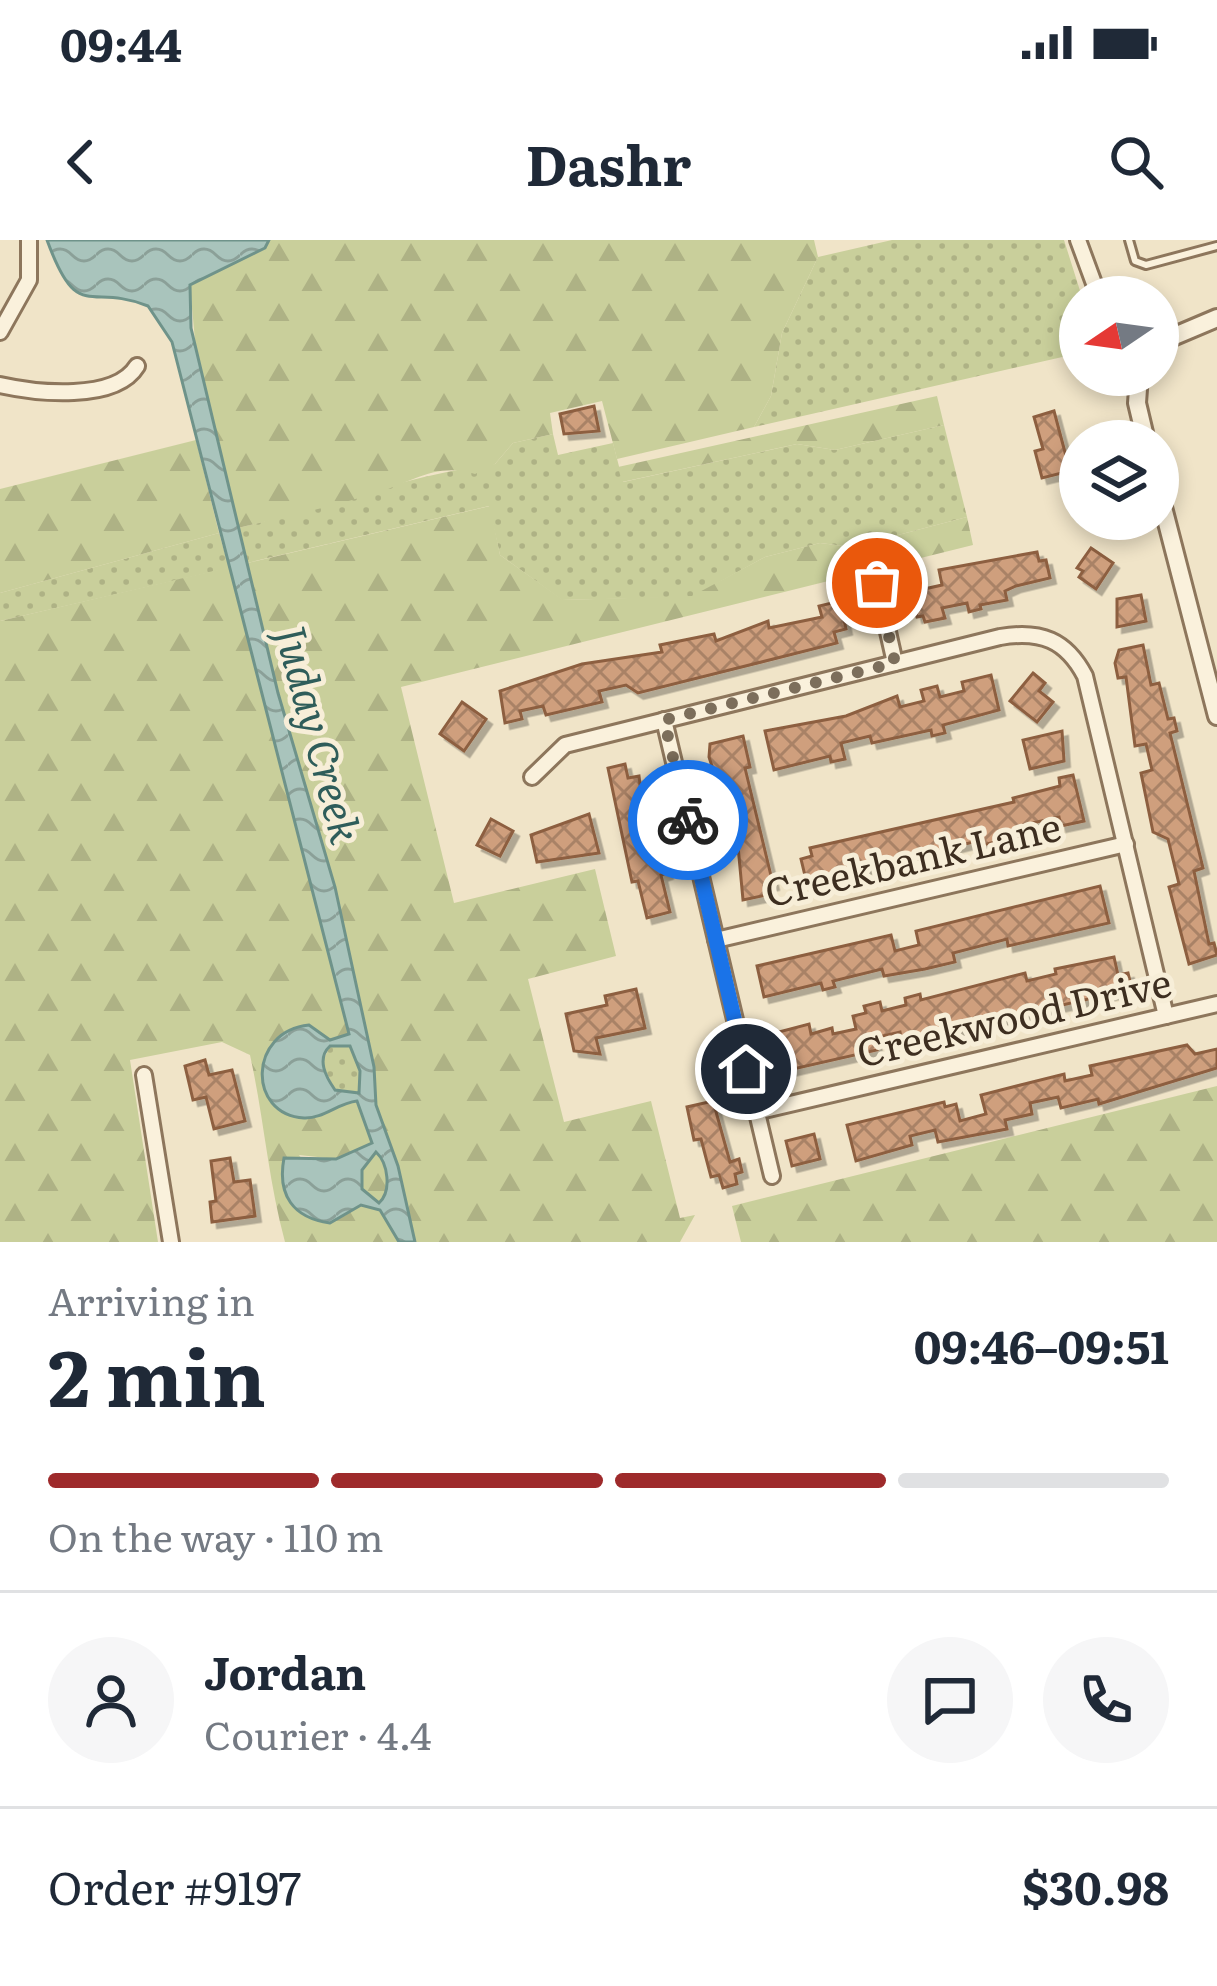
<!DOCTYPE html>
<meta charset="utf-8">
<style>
body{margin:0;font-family:Literata,serif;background:#f6f6f7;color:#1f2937;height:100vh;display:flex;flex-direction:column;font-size:45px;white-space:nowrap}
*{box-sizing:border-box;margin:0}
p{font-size:39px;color:#747a83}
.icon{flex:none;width:66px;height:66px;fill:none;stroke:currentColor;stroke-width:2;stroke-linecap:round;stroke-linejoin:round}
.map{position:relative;height:1002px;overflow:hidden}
.drawer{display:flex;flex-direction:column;background:#fff;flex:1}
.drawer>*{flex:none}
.needle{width:78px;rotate:257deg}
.fabs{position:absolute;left:1059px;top:36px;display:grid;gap:24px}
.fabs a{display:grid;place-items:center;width:120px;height:120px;border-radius:50%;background:#fff;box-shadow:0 6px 18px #0003;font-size:60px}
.pin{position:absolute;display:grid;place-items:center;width:102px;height:102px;color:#fff;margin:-51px;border:6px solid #fff;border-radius:50%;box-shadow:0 3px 12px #0007}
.courier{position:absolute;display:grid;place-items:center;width:120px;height:120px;margin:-60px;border:9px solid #1a73e8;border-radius:50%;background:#fff;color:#222;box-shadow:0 3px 15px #0007}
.overview em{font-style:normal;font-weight:700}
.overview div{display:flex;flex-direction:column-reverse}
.overview{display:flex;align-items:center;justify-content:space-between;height:204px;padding:0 48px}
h1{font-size:78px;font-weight:700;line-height:90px}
.bar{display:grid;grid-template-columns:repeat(4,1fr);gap:18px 12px;align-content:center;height:144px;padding:0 48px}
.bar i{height:15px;border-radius:9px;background:#e0e1e3}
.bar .current{background:#9e2a2b}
.bar p{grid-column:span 4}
.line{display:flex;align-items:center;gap:30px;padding:0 48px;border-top:3px solid #e0e1e3}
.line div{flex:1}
.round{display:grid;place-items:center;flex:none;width:126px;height:126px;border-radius:63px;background:#f6f6f7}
.status{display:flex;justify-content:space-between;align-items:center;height:84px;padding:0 60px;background:#fff;direction:ltr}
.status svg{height:33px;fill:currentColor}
header{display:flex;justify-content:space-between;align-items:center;height:156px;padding:0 48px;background:#fff;font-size:54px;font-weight:700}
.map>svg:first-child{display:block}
.grass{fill:url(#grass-dots)}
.forest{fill:url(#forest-firs)}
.water{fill:url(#water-waves);stroke:#6f938a;stroke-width:3;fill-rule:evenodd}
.building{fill:url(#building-cross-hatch);stroke:#8d5f41;stroke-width:3;filter:url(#shadow)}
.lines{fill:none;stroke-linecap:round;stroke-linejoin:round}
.service-casing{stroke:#8d765c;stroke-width:12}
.minor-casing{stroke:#8d765c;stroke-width:20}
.tertiary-casing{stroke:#8d765c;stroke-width:22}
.service{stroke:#faf1dc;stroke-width:6}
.minor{stroke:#faf1dc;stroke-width:14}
.tertiary{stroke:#faf1dc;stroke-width:16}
.done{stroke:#7c6e5b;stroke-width:12;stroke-dasharray:0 21.6}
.route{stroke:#1a73e8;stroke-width:15}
.labels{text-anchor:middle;stroke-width:10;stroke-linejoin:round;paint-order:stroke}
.street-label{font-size:39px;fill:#3d2e20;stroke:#f7eed8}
.water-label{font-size:42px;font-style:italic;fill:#2f5d5a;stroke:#f7eed8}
</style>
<div class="status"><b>09:44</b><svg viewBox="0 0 49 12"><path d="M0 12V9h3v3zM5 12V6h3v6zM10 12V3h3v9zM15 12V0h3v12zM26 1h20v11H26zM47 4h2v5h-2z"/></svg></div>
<header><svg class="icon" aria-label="back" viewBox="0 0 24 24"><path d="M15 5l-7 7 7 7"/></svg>Dashr<svg class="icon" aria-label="search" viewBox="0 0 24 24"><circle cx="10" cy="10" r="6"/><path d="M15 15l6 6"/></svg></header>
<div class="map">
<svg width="1217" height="1002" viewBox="0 0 1217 1002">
<defs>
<pattern id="grass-dots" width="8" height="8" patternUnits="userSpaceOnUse" patternTransform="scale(3)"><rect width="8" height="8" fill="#c9cf9b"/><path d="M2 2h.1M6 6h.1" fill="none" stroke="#aeb285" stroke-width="1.8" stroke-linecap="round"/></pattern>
<pattern id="forest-firs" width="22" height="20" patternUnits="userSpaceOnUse" patternTransform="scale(3)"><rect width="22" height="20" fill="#c9cf9b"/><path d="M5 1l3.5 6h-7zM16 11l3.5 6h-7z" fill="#aeb285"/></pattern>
<pattern id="water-waves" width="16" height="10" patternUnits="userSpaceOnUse" patternTransform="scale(3)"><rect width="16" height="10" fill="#a9c4bc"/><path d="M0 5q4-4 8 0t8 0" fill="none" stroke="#8ba098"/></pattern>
<pattern id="building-cross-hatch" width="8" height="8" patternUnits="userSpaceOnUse" patternTransform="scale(3)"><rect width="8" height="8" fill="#cf9f7d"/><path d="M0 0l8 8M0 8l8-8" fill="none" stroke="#a98266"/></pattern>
<filter id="shadow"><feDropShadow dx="5.5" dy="5.5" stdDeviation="0" flood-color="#0004"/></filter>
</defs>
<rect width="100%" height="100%" fill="#f0e4c8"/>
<!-- grass -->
<g class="grass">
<path d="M892,0H1064L1082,57L1080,113L754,187L771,156L782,93L818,17Z"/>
<path d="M944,185L967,277L852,307L820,303L765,317L692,357L562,360L500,315L489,266L247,323L238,288C324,267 408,235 495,224L513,203L553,194L558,215L613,203L623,242L797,204L835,210Z"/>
<path d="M219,293L229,328L0,381V353Z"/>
<path d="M350,805L360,831L359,853L335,850L322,823L330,806Z"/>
</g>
<!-- forest -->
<g class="forest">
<path d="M269,0H814L818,17L782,93L771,156L754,187L617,219L602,161L550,173L553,194L513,203L495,224L475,234C437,222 412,242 376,253C331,267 284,277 238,288L197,123L190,45L264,9Z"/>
<path d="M937,156L944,185L835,210L797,204L622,242L618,227Z"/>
<path d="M196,200L219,293L0,353V249Z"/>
<path d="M490,266L500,315L563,360L692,356L765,317L820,303L852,307L967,277L973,305L401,447L454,663L595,629L616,716L528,739L564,882L651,861L680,978L695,975L680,1002H415L398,926L376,865L374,827L349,794L329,800L309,785L326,873L341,863L358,860L373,903L336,919L299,915L344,976L361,965L380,970L399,1002H285C268,939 264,878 250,815L222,802L130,820L158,1002H0V381Z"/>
<path d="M1217,846V1002H741L732,966Z"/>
<path d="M376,912C388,924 392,951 379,964L362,949V930Z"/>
</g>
<!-- water -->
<path class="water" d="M47,0H269L265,8L190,45L191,88L278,453L335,647L374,827L376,865L398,926L415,1002H399L380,970L361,965L330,983C293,978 277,955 284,918L336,919L372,903L357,861C338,863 323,879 304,878C247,875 248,791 309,785L330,800L349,794L172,102L148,66C89,42 78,85 47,0ZM330,806H350L360,831L359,853L335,850C326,837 316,819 330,806ZM376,912C388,923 392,951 379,963L362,949V930Z"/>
<!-- building -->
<g class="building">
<path d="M594,166L599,191L564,194L560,174Z"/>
<path d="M1054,171L1070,231L1042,238L1035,211L1043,209L1034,177Z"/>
<path d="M1091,308L1113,323L1096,349L1079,337L1083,331L1077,328Z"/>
<path d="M1037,312L1039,321L1046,320L1050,338L1016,346L1005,351L1007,360L980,365L981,369L969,372L967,363L942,368L945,378L925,382L923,376L917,377L911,352L942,345L939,330Z"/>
<path d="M1141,355L1146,381L1117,387V359Z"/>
<path d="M840,361L846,389L834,392L837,403L638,453L626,445L599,451L602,462L546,475L543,466L520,471L522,479L505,483L500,451L582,424L662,412L660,405L714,394L716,401L768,381L769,388L822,377L819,366Z"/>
<path d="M1143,405L1151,445L1159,443L1168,479L1174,478L1177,491L1170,493L1203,628L1194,631L1209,704L1214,703L1217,715L1189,724L1169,647L1179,644L1168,599L1153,592L1141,533L1152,530L1146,504L1135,506L1126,437L1118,438L1115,423L1119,410Z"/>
<path d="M1033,433L1045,443L1039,451L1053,462L1037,482L1010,461Z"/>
<path d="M991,435L999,470L943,485L945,493L932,496L931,490L872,503L870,496L841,503L845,519L831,522L830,516L774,530L765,491L846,476L897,456L900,467L924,461L921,450L937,446L940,457L964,451L962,442Z"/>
<path d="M462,462L486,479L464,511L440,494Z"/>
<path d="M1062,491L1064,521L1030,529L1023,500Z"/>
<path d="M743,496L750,527L745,528L773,644L764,646L766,655L743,660L738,606L730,608L726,593L733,591L709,517L710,504Z"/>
<path d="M625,524L628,538L639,536L645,585L654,583L667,633L661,635L670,672L647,678L638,641L632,642L608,528Z"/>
<path d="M1073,535L1084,581L1061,586L1059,577L1032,583L1035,593L978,606L977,601L953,607L954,612L916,616L917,621L900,625L899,619L807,644L801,619L812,616L810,608L1014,562L1013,558L1060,546L1059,538Z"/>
<path d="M589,574L599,613L537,622L531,595Z"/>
<path d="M491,579L513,591L500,616L477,605Z"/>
<path d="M1100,646L1109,683L1008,706L1007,699L953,713L955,722L925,729L884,736L882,729L833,741L835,747L823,750L821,743L764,757L757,726L891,695L895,711L919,705L916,691Z"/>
<path d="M1114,717L1118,735L1128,733L1132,749L902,802L900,792L874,798L877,810L780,832L771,794L809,784L811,794L832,788L833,794L856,789L853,776L866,773L864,766L880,762L882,771L906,765L905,758L920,754L921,760L1025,733L1027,741L1056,734L1055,729Z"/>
<path d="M636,749L645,788L596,798L600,814L574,811L566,774L607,765L605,756Z"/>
<path d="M1187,805L1195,814L1217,809V828L1099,864L1098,859L1061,868L1058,857L1030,863L1032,874L1005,880L1007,889L938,902L935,890L910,896L912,905L856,921L847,885L944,862L945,867L956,864L960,881L986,874L981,855L1064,834L1065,841L1092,835L1090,826Z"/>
<path d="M205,820L209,835L232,830L245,881L214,889L206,857L193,860L185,826Z"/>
<path d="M713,861L730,922L739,919L742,932L735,934L737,944L723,948L719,935L711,937L701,899L694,900L687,867Z"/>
<path d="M814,894L820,919L792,926L786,901Z"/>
<path d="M230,918L234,942L250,940L255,976L212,982L210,962L216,961L211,921Z"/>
</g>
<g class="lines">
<defs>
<path id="service" d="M1129,0L1135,21L1146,25L1217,6"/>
<g id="minor">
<path d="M1078,0L1099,57"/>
<path d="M0,92L29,40V0"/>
<path d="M0,145C36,153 115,162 137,126"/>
<path d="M877,343L895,423"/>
<path d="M664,480L772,936"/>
<path d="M532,537L565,505L1000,397C1041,390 1066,400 1085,436L1166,776"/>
<path d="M716,700L1126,604"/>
<path d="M144,835L171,1002"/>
<path d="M756,872L1217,764"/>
</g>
<g id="tertiary">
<path d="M1158,103L1217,78"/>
<path d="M1139,135L1137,163L1146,201"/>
<path d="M1158,248L1217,476"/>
</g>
</defs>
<!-- service casing -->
<use href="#service" class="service-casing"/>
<!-- minor casing -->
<use href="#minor" class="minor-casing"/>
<!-- tertiary casing -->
<use href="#tertiary" class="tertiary-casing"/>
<!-- service -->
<use href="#service" class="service"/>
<!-- minor -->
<use href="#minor" class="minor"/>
<!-- tertiary -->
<use href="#tertiary" class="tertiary"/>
</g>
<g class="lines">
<!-- done -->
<path class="done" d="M688,580L664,480L895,423L877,343"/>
<!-- route -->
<path class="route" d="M688,580L746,829"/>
</g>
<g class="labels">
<!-- street labels -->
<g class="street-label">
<text transform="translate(913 620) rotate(-13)" y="14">Creekbank Lane</text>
<text transform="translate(1014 778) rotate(-13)" y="14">Creekwood Drive</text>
</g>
<!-- water labels -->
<g class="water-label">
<text transform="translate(318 495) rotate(75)" y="15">Juday Creek</text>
</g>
</g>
</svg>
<div class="fabs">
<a><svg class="needle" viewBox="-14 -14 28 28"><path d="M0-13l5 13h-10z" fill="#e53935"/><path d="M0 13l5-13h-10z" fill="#747a83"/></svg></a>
<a><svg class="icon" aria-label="layers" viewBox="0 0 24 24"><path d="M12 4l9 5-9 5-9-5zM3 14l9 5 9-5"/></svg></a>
</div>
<div class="pin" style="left:877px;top:343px;background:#ea580c"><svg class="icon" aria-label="bag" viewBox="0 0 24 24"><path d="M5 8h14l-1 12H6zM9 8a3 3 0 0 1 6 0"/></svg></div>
<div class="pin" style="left:746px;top:829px;background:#1f2937"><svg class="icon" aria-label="home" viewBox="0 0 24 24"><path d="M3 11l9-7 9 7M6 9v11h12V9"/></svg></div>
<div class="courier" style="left:688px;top:580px"><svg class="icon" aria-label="bike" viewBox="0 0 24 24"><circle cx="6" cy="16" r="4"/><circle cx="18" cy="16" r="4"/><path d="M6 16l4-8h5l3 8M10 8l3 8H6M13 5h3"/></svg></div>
</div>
<section class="drawer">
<div class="overview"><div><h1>2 min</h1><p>Arriving in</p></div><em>09:46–09:51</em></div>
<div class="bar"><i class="current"></i><i class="current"></i><i class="current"></i><i></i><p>On the way · 110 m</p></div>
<div class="line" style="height:216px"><a class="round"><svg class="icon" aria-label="person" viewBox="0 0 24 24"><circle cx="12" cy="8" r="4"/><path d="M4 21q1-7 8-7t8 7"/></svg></a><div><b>Jordan</b><p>Courier · 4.4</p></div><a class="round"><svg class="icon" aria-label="chat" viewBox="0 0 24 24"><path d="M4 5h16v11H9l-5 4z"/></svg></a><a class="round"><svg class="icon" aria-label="phone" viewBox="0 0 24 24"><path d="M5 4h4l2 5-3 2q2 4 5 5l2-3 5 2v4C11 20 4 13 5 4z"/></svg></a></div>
<div class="line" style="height:156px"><div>Order #9197</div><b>$30.98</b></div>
</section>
